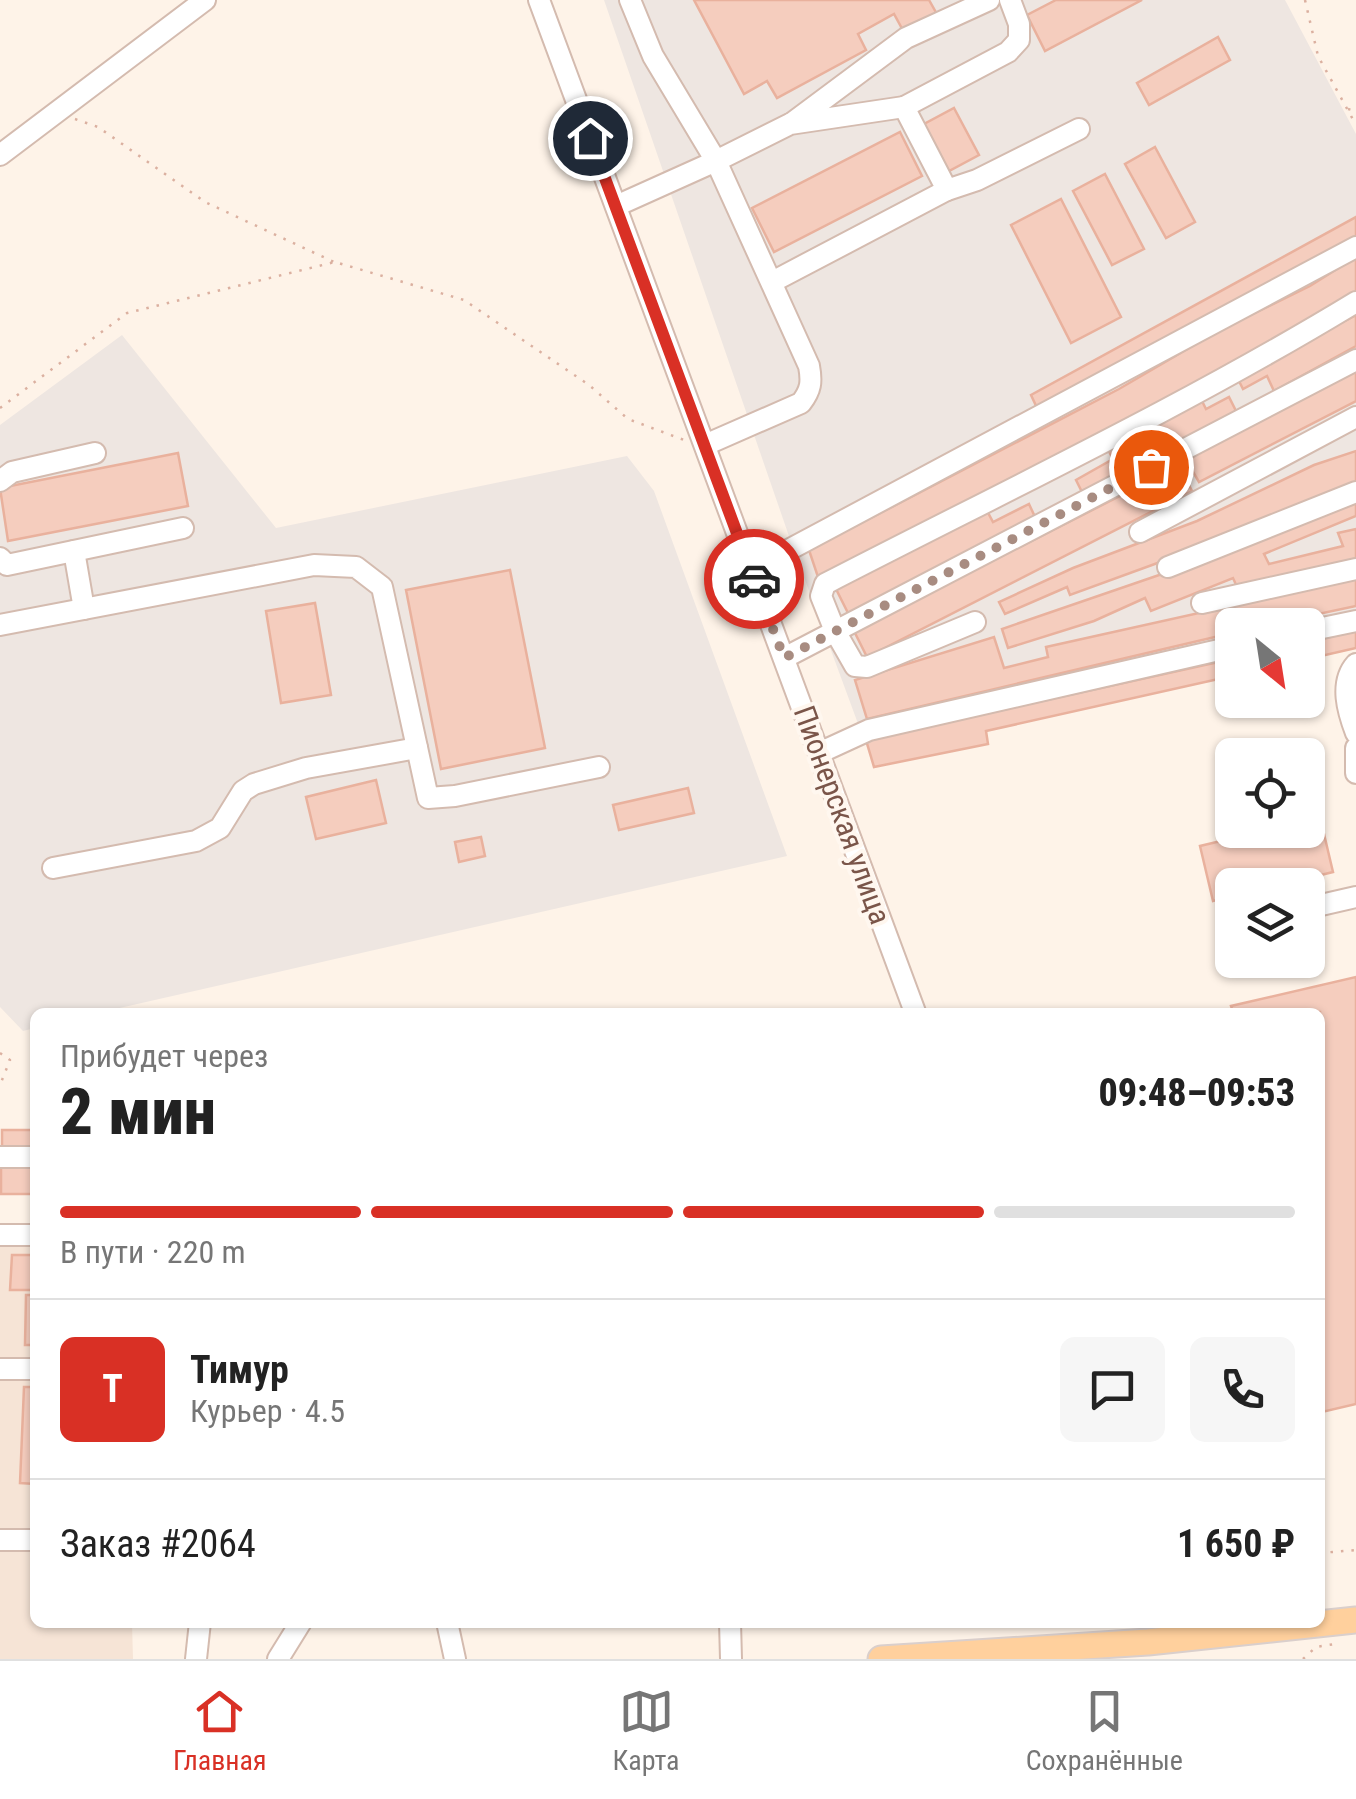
<!DOCTYPE html>
<html lang="ru">
<meta charset="utf-8">
<style>
body{margin:0;font-family:"Roboto Condensed",sans-serif;background:#f6f6f6;color:#222;height:100vh;display:flex;flex-direction:column;font-size:38px;white-space:nowrap}
*{box-sizing:border-box;margin:0}
p{font-size:32px;color:#767676}
.icon{flex:none;width:55px;height:55px;fill:none;stroke:currentColor;stroke-width:2;stroke-linecap:round;stroke-linejoin:round}
.map{position:relative;flex:1;overflow:hidden}
.sheet{position:absolute;left:30px;top:1008px;width:1295px;height:620px;display:flex;flex-direction:column;background:#fff;border-radius:15px;box-shadow:0 2px 8px #0004}
.sheet>*{flex:none}
.needle{width:65px;rotate:150deg}
.controls{position:absolute;left:1215px;top:608px;display:grid;gap:20px}
.controls a{display:grid;place-items:center;width:110px;height:110px;border-radius:15px;background:#fff;box-shadow:0 2px 8px #0004;font-size:50px}
.pin{position:absolute;display:grid;place-items:center;width:85px;height:85px;color:#fff;margin:-42px;border:5px solid #fff;border-radius:50%;box-shadow:0 2px 10px #0007}
.courier{position:absolute;display:grid;place-items:center;width:100px;height:100px;margin:-50px;border:8px solid #d93025;border-radius:50%;background:#fff;color:#222;box-shadow:0 2px 12px #0007}
.head em{font-style:normal;font-weight:800}
.head div{display:flex;flex-direction:column-reverse}
.head{display:flex;align-items:center;justify-content:space-between;height:170px;padding:0 30px}
h1{font-size:65px;font-weight:800;line-height:75px}
.bar{display:grid;grid-template-columns:repeat(4,1fr);gap:15px 10px;align-content:center;height:120px;padding:0 30px}
.bar i{height:12px;border-radius:8px;background:#e0e0e0}
.bar .current{background:#d93025}
.bar p{grid-column:span 4}
.line{display:flex;align-items:center;gap:25px;padding:0 30px;border-top:2px solid #e0e0e0}
.line div{flex:1}
.round{display:grid;place-items:center;flex:none;width:105px;height:105px;border-radius:15px;background:#f6f6f6}
.tabs{display:flex;justify-content:space-around;align-items:center;height:140px;border-top:2px solid #e0e0e0;background:#fff;font-size:28px;color:#767676}
.tabs a{display:grid;justify-items:center;gap:5px}
.tabs .current{color:#d93025}
.map>svg:first-child{display:block}
.residential{fill:#f6e4d6}
.industrial{fill:#eee6e1}
.building{fill:#f5cdbe;stroke:#e9b19d;stroke-width:2.5}
.lines{fill:none;stroke-linecap:round;stroke-linejoin:round}
.minor-casing{stroke:#d4bbaf;stroke-width:24}
.major-casing{stroke:#dacfcc;stroke-width:29}
.path{stroke:#dbb0a0;stroke-width:2.5;stroke-dasharray:2.5 8;stroke-linecap:butt}
.minor{stroke:#fff;stroke-width:20}
.major{stroke:#ffd09d;stroke-width:25}
.done{stroke:#a88c81;stroke-width:10;stroke-dasharray:0 18}
.route{stroke:#d93025;stroke-width:12}
.labels{text-anchor:middle;stroke-width:8;stroke-linejoin:round;paint-order:stroke}
.street-label{font-size:30px;fill:#7a5549;stroke:#fff7ef}
</style>
<div class="map">
<svg width="1356" height="1659" viewBox="0 0 1356 1659">
<rect width="100%" height="100%" fill="#fef3e8"/>
<!-- residential -->
<path class="residential" d="M0,1242L35,1243V1622L132,1623L133,1659H0Z"/>
<!-- industrial -->
<g class="industrial">
<path d="M604,0H1285L1356,134V648L1308,659V625H1232V676L986,731L988,744L874,767L791,542Z"/>
<path d="M122,335L276,528L627,456L654,491L787,856L102,1012H35V1028L23,1031L0,1007V425Z"/>
</g>
<!-- building -->
<g class="building">
<path d="M694,0H929L938,16L905,34L894,14L858,34L866,50L777,98L767,81L744,94Z"/>
<path d="M1056,0H1142L1045,51L1027,15Z"/>
<path d="M1218,37L1230,60L1149,105L1137,83Z"/>
<path d="M954,108L979,155L949,171L924,124Z"/>
<path d="M900,132L922,176L774,252L752,208Z"/>
<path d="M1155,147L1195,222L1166,238L1125,164Z"/>
<path d="M1105,174L1144,249L1112,265L1073,191Z"/>
<path d="M1061,199L1121,317L1071,343L1011,225Z"/>
<path d="M1356,217V236L1038,410L1031,395Z"/>
<path d="M1356,257V294L1108,430L818,577L809,550L1119,389L1220,330L1310,286Z"/>
<path d="M1356,315V346L1274,391L1267,376L1243,389L1237,377Z"/>
<path d="M1356,369V401L1199,482L1186,460Z"/>
<path d="M1199,395L1206,409L1229,397L1236,411L1083,494L1076,480L1113,459L1106,446Z"/>
<path d="M1356,451V483L1163,561L1070,595L1067,587L1005,614L999,602L1073,568L1197,521L1314,465Z"/>
<path d="M178,453L188,506L8,541L0,488Z"/>
<path d="M1179,466L1192,491L867,657L854,631Z"/>
<path d="M1356,500V516L1264,554L1269,564L1343,546L1338,533L1356,529V561L1238,589L1233,578L1151,611L1145,598L1094,621L1008,648L1002,629L1232,550Z"/>
<path d="M1029,504L1035,517L849,615L836,589L986,509L993,522Z"/>
<path d="M510,570L545,748L441,769L406,590Z"/>
<path d="M1356,578V606L1266,625H1232V633L867,719L855,680L994,637L1004,668L1048,657L1046,647Z"/>
<path d="M315,603L331,695L281,703L266,611Z"/>
<path d="M1356,631V648L1308,659V642Z"/>
<path d="M1232,659V676L986,731L988,744L874,767L866,740Z"/>
<path d="M376,780L386,823L316,839L306,797Z"/>
<path d="M688,788L694,813L619,830L613,805Z"/>
<path d="M1320,817L1333,872L1280,885H1232V896L1213,901L1200,846L1267,830H1308V820Z"/>
<path d="M481,837L485,856L459,862L455,842Z"/>
<path d="M1356,977V1404L1322,1412L1320,1012H1233L1231,1006Z"/>
<rect x="2" y="1130" width="33" height="17"/>
<rect x="1" y="1166" width="34" height="28"/>
<path d="M12,1255H35V1290H10Z"/>
<path d="M26,1295H35V1345H25Z"/>
<path d="M24,1387H35V1484L20,1483Z"/>
</g>
<g class="lines">
<defs>
<g id="minor">
<path d="M539,0L915,1012"/>
<path d="M630,0L653,56L716,161L790,124L904,107L1008,52L1019,40V24L1010,0"/>
<path d="M792,123L906,38L989,0"/>
<path d="M0,155L205,0"/>
<path d="M947,190L977,180L1079,129"/>
<path d="M616,206L716,161L809,366C812,382 811,390 801,403L705,445"/>
<path d="M772,282L947,190L904,107"/>
<path d="M0,481L12,472L95,453"/>
<path d="M1140,532L1356,417"/>
<path d="M74,551L84,609"/>
<path d="M0,558L7,565L183,528"/>
<path d="M1168,567L1356,492"/>
<path d="M751,570L1356,247"/>
<path d="M1202,603L1356,569"/>
<path d="M975,622L867,667L855,666L835,631L821,596L825,584C1003,492 1185,406 1356,302"/>
<path d="M0,625L314,565L356,567L382,587L428,798L455,796L599,767"/>
<path d="M1308,631L1356,621"/>
<path d="M784,658L1356,360"/>
<path d="M1356,664C1339,683 1348,712 1356,733"/>
<path d="M1356,748V773"/>
<path d="M819,753L869,730L1232,647"/>
<path d="M53,868L196,841L220,828L243,791L254,784L306,768L417,748"/>
<path d="M1308,908L1356,897"/>
<path d="M0,1157H35"/>
<path d="M0,1235H35"/>
<path d="M0,1369H35"/>
<path d="M0,1540H35"/>
<path d="M447,1622L455,1659"/>
<path d="M730,1622L731,1659"/>
<path d="M196,1659L200,1622"/>
<path d="M278,1659L301,1622"/>
</g>
<path id="major" d="M881,1659L1148,1642L1356,1620"/>
</defs>
<!-- minor casing -->
<use href="#minor" class="minor-casing"/>
<!-- major casing -->
<use href="#major" class="major-casing"/>
<!-- path -->
<g class="path">
<path d="M1305,0L1318,56L1356,125"/>
<path d="M1348,109L1356,111"/>
<path d="M75,119L98,127L205,202L334,262"/>
<path d="M0,408L127,313L335,262L464,300L589,385L628,419L684,440"/>
<path d="M0,1053L10,1060L0,1085"/>
<path d="M1320,1553L1356,1550"/>
<path d="M1303,1659L1316,1647L1335,1644"/>
</g>
<!-- minor -->
<use href="#minor" class="minor"/>
<!-- major -->
<use href="#major" class="major"/>
</g>
<g class="lines">
<!-- done -->
<path class="done" d="M754,579L784,658L1151,467"/>
<!-- route -->
<path class="route" d="M590,138L754,579"/>
</g>
<g class="labels">
<!-- street labels -->
<g class="street-label">
<text transform="translate(842 815) rotate(70)" y="10">Пионерская улица</text>
</g>
</g>
</svg>
<div class="controls">
<a><svg class="needle" viewBox="-14 -14 28 28"><path d="M0-13l5 13h-10z" fill="#e53935"/><path d="M0 13l5-13h-10z" fill="#767676"/></svg></a>
<a><svg class="icon" aria-label="locate" viewBox="0 0 24 24"><circle cx="12" cy="12" r="6"/><path d="M12 2v4M12 18v4M2 12h4M18 12h4"/></svg></a>
<a><svg class="icon" aria-label="layers" viewBox="0 0 24 24"><path d="M12 4l9 5-9 5-9-5zM3 14l9 5 9-5"/></svg></a>
</div>
<div class="pin" style="left:1151px;top:467px;background:#ea580c"><svg class="icon" aria-label="bag" viewBox="0 0 24 24"><path d="M5 8h14l-1 12H6zM9 8a3 3 0 0 1 6 0"/></svg></div>
<div class="pin" style="left:590px;top:138px;background:#1f2937"><svg class="icon" aria-label="home" viewBox="0 0 24 24"><path d="M3 11l9-7 9 7M6 9v11h12V9"/></svg></div>
<div class="courier" style="left:754px;top:579px"><svg class="icon" aria-label="car" viewBox="0 0 24 24"><path d="M5 17H2v-5l4-1 3-4h7l3 4 3 1v5h-3M9 17h6M6 11h13"/><circle cx="7" cy="17" r="2"/><circle cx="17" cy="17" r="2"/></svg></div>
<section class="sheet">
<div class="head"><div><h1>2 мин</h1><p>Прибудет через</p></div><em>09:48–09:53</em></div>
<div class="bar"><i class="current"></i><i class="current"></i><i class="current"></i><i></i><p>В пути · 220 m</p></div>
<div class="line" style="height:180px"><b class="round" style="background:#d93025;color:#fff">Т</b><div><b>Тимур</b><p>Курьер · 4.5</p></div><a class="round"><svg class="icon" aria-label="chat" viewBox="0 0 24 24"><path d="M4 5h16v11H9l-5 4z"/></svg></a><a class="round"><svg class="icon" aria-label="phone" viewBox="0 0 24 24"><path d="M5 4h4l2 5-3 2q2 4 5 5l2-3 5 2v4C11 20 4 13 5 4z"/></svg></a></div>
<div class="line" style="height:130px"><div>Заказ #2064</div><b>1 650 ₽</b></div>
</section>
</div>
<nav class="tabs">
<a class="current"><svg class="icon" aria-label="home" viewBox="0 0 24 24"><path d="M3 11l9-7 9 7M6 9v11h12V9"/></svg>Главная</a>
<a><svg class="icon" aria-label="map" viewBox="0 0 24 24"><path d="M3 6l6-2 6 2 6-2v14l-6 2-6-2-6 2zM9 4v14M15 6v14"/></svg>Карта</a>
<a><svg class="icon" aria-label="saved" viewBox="0 0 24 24"><path d="M7 4h10v16l-5-4-5 4z"/></svg>Сохранённые</a>
</nav>
